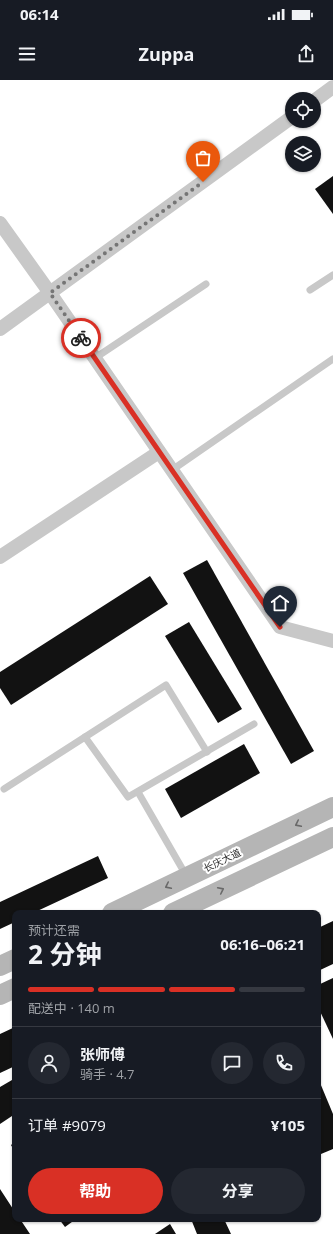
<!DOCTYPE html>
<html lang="zh">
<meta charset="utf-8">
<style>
body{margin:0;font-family:"Open Sans","Noto Sans SC",sans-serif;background:#242831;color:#f1f3f6;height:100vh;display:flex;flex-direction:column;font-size:15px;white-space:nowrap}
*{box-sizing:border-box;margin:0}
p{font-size:13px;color:#9ea1a6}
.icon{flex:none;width:22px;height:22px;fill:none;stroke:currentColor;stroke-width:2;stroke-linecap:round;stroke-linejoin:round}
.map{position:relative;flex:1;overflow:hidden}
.details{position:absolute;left:12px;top:830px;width:309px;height:312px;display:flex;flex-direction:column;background:#171b24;border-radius:8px;box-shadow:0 1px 3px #0004}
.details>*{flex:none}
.tools{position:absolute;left:285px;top:12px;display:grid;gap:8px}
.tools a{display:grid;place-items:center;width:36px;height:36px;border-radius:50%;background:#171b24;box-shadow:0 1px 3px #0004;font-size:20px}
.pin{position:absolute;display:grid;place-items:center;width:34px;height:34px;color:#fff;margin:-41px -17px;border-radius:50% 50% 50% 0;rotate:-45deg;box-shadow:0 0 4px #0007}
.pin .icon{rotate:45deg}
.courier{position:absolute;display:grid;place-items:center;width:40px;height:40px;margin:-20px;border:3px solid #d93025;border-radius:50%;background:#fff;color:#222;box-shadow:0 1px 5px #0007}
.head em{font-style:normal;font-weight:700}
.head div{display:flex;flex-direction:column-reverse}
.head{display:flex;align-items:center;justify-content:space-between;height:68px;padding:0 16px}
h1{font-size:26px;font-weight:700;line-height:30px}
.bar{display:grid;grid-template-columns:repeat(4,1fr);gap:6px 4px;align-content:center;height:48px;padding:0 16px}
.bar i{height:5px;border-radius:3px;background:#363941}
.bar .on{background:#d93025}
.bar p{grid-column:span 4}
.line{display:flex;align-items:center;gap:10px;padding:0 16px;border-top:1px solid #363941}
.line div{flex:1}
.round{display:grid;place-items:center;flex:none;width:42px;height:42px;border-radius:21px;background:#242831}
.primary-button{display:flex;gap:8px;margin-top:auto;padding:8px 16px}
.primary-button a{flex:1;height:46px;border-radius:24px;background:#d93025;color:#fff;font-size:16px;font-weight:700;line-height:46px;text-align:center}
.primary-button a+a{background:#242831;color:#f1f3f6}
.status{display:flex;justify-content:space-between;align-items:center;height:28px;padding:0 20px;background:#171b24;direction:ltr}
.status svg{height:11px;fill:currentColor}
header{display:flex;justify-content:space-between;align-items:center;height:52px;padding:0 16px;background:#171b24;font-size:18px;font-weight:700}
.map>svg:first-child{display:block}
.building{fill:#121212}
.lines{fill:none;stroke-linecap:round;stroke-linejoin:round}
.service{stroke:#c8c8c8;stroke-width:7}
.minor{stroke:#c8c8c8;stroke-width:14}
.secondary{stroke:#b5b5b5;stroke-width:20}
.oneway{stroke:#696969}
.done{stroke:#757575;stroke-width:4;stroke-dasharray:0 7.2}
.route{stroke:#d93025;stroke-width:5}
.labels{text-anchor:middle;stroke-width:4;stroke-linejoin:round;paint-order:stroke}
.street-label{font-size:10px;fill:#2b2b2b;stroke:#fff}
</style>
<div class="status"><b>06:14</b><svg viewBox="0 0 49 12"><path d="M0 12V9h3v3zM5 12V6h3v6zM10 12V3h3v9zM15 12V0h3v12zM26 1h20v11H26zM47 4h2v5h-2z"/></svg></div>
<header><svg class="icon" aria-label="menu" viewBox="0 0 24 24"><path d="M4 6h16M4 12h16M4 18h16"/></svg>Zuppa<svg class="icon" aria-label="share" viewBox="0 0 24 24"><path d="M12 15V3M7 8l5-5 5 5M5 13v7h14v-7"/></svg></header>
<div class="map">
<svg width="333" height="1154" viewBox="0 0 333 1154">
<rect width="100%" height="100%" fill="#fff"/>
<!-- building -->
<g class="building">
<path d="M333,96V134L315,109Z"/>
<path d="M207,480L314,671L291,684L183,493Z"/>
<path d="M150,496L168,524L11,625L0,608V592Z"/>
<path d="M189,542L242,629L218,643L165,556Z"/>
<path d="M244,664L260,693L181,738L165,709Z"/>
<path d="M98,776L108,798L33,833H15V842L0,849V822Z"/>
<path d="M333,841V884L318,891V848Z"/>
<path d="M333,898V959L318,927V905Z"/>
<path d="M15,947V986L0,993V954Z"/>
<path d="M318,998L333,1034V1069L321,1074L318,1068Z"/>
<path d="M12,1000L15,1004V1034L0,1044V1007Z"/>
<path d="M15,1062V1072L11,1065Z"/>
<path d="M0,1109L15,1132V1139H20L30,1154H0Z"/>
<path d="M59,1139H76L65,1147Z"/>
<path d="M191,1139H224L231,1154H197Z"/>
<path d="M170,1144L176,1154H155Z"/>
</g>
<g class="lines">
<!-- service -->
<g class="service">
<path d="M310,210L333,195"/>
<path d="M95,278L206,204"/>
<path d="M172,390L333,279"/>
<path d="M85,657L166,605L207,672"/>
<path d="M4,709L85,657L128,717L254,644"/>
<path d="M138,712L187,797"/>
</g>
<!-- minor -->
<g class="minor">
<path d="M314,21L333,7"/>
<path d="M0,143L50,213L280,547L333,561"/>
<path d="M0,249L292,37"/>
<path d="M0,477L159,372"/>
</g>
<!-- secondary -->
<g class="secondary">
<path d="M112,833L333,727"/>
<path d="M173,833L333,757"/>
<path d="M0,886L15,879"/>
<path d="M0,915L15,908"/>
</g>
</g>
<!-- one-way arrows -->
<defs><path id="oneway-chevron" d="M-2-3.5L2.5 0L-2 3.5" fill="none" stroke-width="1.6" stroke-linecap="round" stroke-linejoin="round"/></defs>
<g class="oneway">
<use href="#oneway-chevron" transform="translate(298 744) rotate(154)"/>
<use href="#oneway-chevron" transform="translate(168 806) rotate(154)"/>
<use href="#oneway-chevron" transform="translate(221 810) rotate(-26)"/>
</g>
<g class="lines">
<!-- done -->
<path class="done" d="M81,258L50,213L203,102"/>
<!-- route -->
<path class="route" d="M81,258L280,547"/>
</g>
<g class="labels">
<!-- street labels -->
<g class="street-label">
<text transform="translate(222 780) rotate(-26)" y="4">长庆大道</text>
</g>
</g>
</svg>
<div class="tools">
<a><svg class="icon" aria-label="locate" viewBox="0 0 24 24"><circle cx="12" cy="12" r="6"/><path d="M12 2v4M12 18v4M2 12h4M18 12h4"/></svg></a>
<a><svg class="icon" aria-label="layers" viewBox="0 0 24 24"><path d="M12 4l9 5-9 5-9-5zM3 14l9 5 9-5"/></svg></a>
</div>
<div class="pin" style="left:203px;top:102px;background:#ea580c"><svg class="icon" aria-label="bag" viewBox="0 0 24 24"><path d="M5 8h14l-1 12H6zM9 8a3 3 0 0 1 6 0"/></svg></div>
<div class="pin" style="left:280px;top:547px;background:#1f2937"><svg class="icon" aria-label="home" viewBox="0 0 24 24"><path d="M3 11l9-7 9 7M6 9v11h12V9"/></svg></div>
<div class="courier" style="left:81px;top:258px"><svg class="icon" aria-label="bike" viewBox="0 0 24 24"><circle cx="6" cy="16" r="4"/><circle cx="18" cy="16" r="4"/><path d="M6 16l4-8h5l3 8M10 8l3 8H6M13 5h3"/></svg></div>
<section class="details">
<div class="head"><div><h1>2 分钟</h1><p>预计还需</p></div><em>06:16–06:21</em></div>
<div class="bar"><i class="on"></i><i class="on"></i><i class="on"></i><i></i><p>配送中 · 140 m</p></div>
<div class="line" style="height:72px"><a class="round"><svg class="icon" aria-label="person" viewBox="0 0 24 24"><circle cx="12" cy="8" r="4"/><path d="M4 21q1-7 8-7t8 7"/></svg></a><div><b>张师傅</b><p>骑手 · 4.7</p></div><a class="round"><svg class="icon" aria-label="chat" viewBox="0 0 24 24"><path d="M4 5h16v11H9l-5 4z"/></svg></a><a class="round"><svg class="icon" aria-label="phone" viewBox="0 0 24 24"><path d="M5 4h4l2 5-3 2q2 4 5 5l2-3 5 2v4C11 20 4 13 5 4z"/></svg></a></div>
<div class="line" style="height:52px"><div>订单 #9079</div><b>¥105</b></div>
<div class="primary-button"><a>帮助</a><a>分享</a></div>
</section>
</div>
